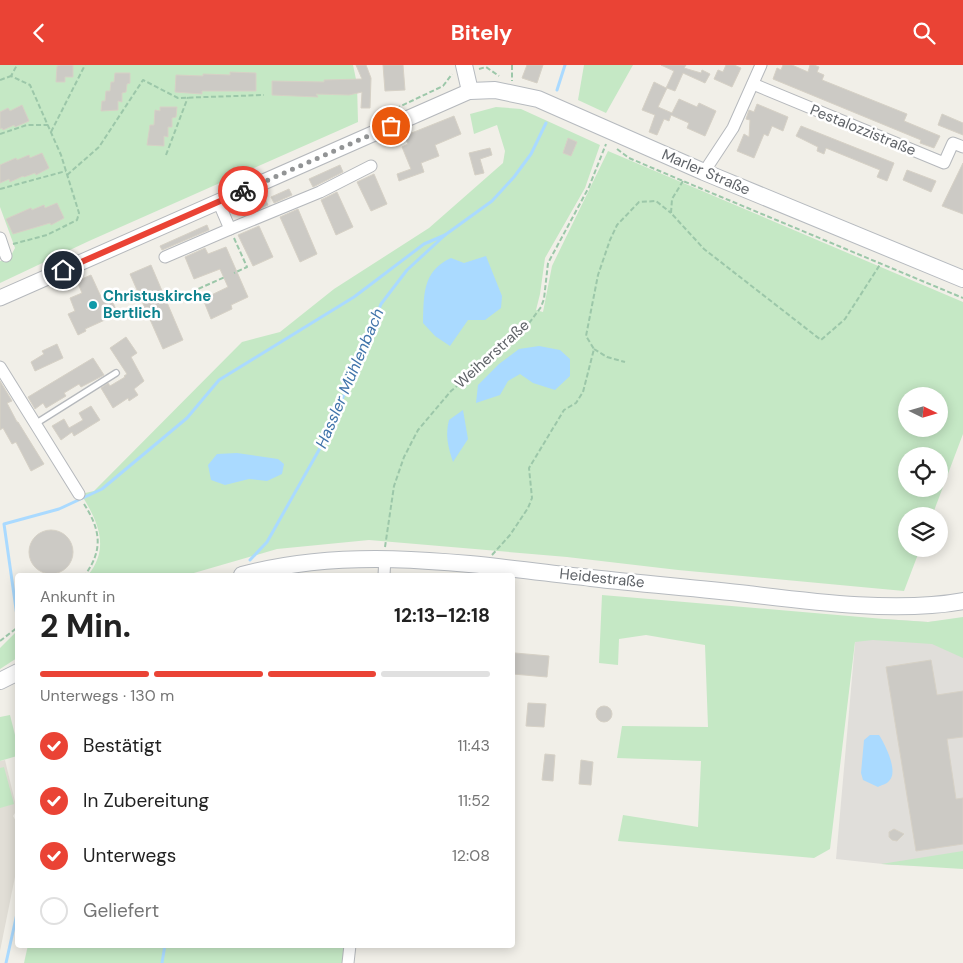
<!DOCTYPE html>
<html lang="de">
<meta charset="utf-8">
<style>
body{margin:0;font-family:"DM Sans",sans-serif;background:#f6f6f6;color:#222;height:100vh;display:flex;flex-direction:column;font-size:19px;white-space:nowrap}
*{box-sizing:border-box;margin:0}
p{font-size:16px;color:#767676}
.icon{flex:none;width:28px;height:28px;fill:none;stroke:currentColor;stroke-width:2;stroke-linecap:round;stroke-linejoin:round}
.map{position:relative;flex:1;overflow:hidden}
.sheet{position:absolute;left:15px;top:508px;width:500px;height:375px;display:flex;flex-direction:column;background:#fff;border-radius:5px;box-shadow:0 2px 12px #0003}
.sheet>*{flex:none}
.needle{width:32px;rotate:95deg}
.buttons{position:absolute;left:898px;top:322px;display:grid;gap:10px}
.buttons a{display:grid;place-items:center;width:50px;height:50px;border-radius:50%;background:#fff;box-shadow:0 2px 12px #0003;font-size:25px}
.pin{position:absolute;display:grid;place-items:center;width:42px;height:42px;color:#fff;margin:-21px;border:2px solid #fff;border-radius:50%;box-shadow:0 1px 5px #0007}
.courier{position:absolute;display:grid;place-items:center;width:50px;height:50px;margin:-25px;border:4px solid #ea4335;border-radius:50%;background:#fff;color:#222;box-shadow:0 1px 6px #0007}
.head em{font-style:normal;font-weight:700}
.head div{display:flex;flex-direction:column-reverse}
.head{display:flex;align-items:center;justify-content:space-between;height:85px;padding:0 25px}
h1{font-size:32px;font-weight:700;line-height:38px}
.bar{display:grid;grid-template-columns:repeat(4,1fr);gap:8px 5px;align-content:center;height:60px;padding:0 25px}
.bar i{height:6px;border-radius:4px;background:#e0e0e0}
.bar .on{background:#ea4335}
.bar p{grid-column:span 4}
ol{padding:0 25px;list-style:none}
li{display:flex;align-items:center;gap:15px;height:55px}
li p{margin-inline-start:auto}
li .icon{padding:5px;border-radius:50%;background:#ea4335;color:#fff;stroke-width:4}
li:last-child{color:#767676}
li i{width:28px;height:28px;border:2px solid #e0e0e0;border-radius:50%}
header{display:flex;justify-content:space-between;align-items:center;height:65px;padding:0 25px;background:#ea4335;color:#fff;font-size:22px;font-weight:700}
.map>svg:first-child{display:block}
.industrial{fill:#e0deda}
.education{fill:#e1ded6}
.green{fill:#c5e8c5;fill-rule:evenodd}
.water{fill:#aadaff}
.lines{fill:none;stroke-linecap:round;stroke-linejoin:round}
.stream{stroke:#aadaff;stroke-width:3}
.building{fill:#cccac5;stroke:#d6d1c6}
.service-casing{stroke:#b5b8bc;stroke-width:8}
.minor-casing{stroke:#b5b8bc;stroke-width:13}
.tertiary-casing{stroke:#b5b8bc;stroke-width:17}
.secondary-casing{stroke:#b6babf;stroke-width:18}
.path{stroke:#9cc7a9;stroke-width:2;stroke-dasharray:5 2.5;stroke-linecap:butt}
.service{stroke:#fff;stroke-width:5.5}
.minor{stroke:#fff;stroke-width:11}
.tertiary{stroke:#fff;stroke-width:15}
.secondary{stroke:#fff;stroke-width:16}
.done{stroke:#929495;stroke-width:5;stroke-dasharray:0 9}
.route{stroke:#ea4335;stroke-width:6}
.culture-dot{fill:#0f9aa8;stroke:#fff;stroke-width:2}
.labels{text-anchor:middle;stroke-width:5;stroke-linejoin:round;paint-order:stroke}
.street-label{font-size:15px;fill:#5f6368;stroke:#fff}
.culture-label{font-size:15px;font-weight:bold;fill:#0d838f;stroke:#fff;text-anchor:start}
.water-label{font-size:16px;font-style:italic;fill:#4174aa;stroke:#fff}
</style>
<header><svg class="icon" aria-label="back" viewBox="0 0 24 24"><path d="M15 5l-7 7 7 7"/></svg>Bitely<svg class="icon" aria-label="search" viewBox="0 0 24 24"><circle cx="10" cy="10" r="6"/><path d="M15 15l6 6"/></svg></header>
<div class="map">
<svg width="963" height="898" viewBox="0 0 963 898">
<rect width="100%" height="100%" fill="#f1efe8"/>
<!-- industrial -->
<path class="industrial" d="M884,554L928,557L963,554V801L892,800L836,794L857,556Z"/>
<!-- education -->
<path class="education" d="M5,695L17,745L13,751L17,758L18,797L0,886V696Z"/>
<!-- green -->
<g class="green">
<path d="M0,0H353L357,19L358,57L89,176L0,218V196H8L15,183L0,142Z"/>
<path d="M584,0H633L606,48L578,35Z"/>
<path d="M496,42L521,44L600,80L585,123L545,193L540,229L536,245L543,247L552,201L608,86L963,237V369L932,451H906V484H920L904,526L678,505L567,492L369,475L277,484L187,510H88C111,482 97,455 81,429L94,426L242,277L280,267L334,224L429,163L503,98L505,86L497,60L474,69L470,49ZM906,331H939V364H906ZM906,391H939V424H906Z"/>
<path d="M602,530L884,554L928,557L963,552V593L932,579L873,575L855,577L830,784L814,793L618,776L623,750L698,762L701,696L617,693L622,661L708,662L705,580L646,570L619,574L618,600L599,598Z"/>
<path d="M17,566V593L0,604V583Z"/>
<path d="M10,650L17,678V691L0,696V652Z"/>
<path d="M4,702L14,739L0,743V703Z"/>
<path d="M963,786V804L881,799Z"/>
<path d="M28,880H348L346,898H24Z"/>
</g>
<!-- water -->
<g class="water">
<path d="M486,191L502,231L501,243L485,255H468L450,281L435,271L423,258C424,230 422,206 451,193L464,198Z"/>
<path d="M539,281L560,285L570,294V311L555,325L533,318L520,309L508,316L500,330L476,338L478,320L499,299L519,284Z"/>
<path d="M463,345L468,374L453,397C448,382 445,370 449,355Z"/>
<path d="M237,388L278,394L284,399L282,409L267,416L249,414L225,420L211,415L208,400L217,389Z"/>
<path d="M870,670H879C885,679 899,707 889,716C887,719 881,720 878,722L863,715L861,708L864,675Z"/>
</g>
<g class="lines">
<!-- stream -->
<g class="stream">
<path d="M557,25L565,0"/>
<path d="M250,495L267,477L328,369L381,239L407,205L445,170L492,136L514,112L531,89L546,58"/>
<path d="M18,558L4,459L59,444L102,424L187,353L219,315L354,232L424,179L445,170"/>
<path d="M6,898L18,844"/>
<path d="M162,898L165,880"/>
</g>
</g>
<!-- building -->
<g class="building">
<path d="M61,0H73V12H65V17H56L57,1Z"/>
<path d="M356,0H366L371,13L370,43H361L362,27L349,30L316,29L318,32L272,30V16L324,17V15L362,14Z"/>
<path d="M383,0H403L405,25L385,26Z"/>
<path d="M527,0H543L537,18L522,13Z"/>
<path d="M661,0H686L684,3L701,8L702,5L710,9L705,18L683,8L675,26L667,23L658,42L672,48L679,34L697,42L699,38L716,46L705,71L687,63L689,58L671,50L669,56L664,54L657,70L649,67L655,50L642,45L654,17L666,23L674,6Z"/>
<path d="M726,0H734L741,3L732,22L714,14L718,5L723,7Z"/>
<path d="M783,0H792L808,7L810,0H814L819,2L817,7L824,10L822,15L907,49L904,56L940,71L934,83L920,78L921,75L773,14L777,3L781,5Z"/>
<path d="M230,7L256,8V26H202V29L175,27L176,10L203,11V9L230,10Z"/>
<path d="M115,8H130V18L127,19L126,27L122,28V37L118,36V45L101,46L102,36H105L106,26H110L111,17H114Z"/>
<path d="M757,39L788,52L783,66L772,61L768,71L764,69L754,93L737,86L744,69L749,72L750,55L746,54L749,45L754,47Z"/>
<path d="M22,40L29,56L15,62L14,60L3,65L2,63L0,64V47L8,43L10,46Z"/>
<path d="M160,42H177L176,52L172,53V62H168V72L164,71V81L147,80L150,60H154L155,45L160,46Z"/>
<path d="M942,49L963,58V70L938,60Z"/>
<path d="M454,51L461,69L435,80L439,91L421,98L424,107L399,116L397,109L411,104L402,82L408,79L404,71Z"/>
<path d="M801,61L894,98L887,116L877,112L880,105L875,103L826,83L824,89L817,86L818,82L796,71Z"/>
<path d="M568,73L577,77L571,91L563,88Z"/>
<path d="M490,83L492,90L480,94L484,108L475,110L469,88Z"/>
<path d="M42,88L49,103L36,110L35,108L24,112L23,111L10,117L9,114L0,118V100L16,93L17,95L29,90L30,93Z"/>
<path d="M963,98V149L942,141Z"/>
<path d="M340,100L343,107L313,122L309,114Z"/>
<path d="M907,105L936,116L931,127L903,115Z"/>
<path d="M374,109L387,139L371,146L357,117Z"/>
<path d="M289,124L292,130L274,138L271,132Z"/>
<path d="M337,127L353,162L336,170L321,135Z"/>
<path d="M265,134L268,140L248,149L245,143Z"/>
<path d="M57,138L64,153L51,160L50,158L13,169L6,154L31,143L32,145L44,140L45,143Z"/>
<path d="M298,144L317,189L300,197L280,152Z"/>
<path d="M207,160L209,165L162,185L160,181Z"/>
<path d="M259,161L273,192L253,201L238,170Z"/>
<path d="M226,182L248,232L231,240L232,244L211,254L203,234L228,222L220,204L194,214L185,192L205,183L208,189Z"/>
<path d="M151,200L183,275L163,284L130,209Z"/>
<path d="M91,210L102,234L110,231L118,249L85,264L86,266L78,270L68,249L75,246L70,233L82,228L77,216Z"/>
<path d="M126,272L137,288L131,292L144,316L134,324L138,330L129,336L128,333L113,343L101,323L108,318L110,321L125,312L124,311L127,309L110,283Z"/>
<path d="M57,279L63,293L35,306L31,297L44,289L42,286Z"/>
<path d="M93,293L104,310L81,322L79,319L64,328L66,331L46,343L43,338L35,344L28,332Z"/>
<path d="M0,316L12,336L7,338L17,357H18L44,399L31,406L16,377L12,379L3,363L0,365Z"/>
<path d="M91,341L100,355L74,371L72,367L61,375L52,361L64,354L69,363L83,355L79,348Z"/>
<circle cx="51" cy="487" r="22"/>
<path d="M515,588L549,591L547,612L513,609Z"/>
<path d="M931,595L937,630L963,626V672L947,674L956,734L963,733V779L916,786L886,602Z"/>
<path d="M528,638L546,639L544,662L526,661Z"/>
<circle cx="604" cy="649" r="8"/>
<path d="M545,689L555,690L553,716L542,715Z"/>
<path d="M581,695L593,697L591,720L579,719Z"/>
<path d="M894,764L904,769L897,776L892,775L889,772V767Z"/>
</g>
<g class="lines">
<defs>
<path id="service" d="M35,359L116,308"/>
<g id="minor">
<path d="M753,19L944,98L953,78L963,82"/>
<path d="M704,107L733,63L761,0"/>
<path d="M230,164L320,127L371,101"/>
<path d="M0,173L6,191"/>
<path d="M165,192L230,164L218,136"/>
<path d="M0,302L79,429"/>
<path d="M384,510L385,493"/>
<path d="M348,898L350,880"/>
</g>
<path id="tertiary" d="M0,233L470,26"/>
<g id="secondary">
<path d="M464,0L470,26L495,25L538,34L704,107L963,214"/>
<path d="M242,510C356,479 475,500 591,513C643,519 696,523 748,529C813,537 899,548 963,536"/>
<path d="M0,616L18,607"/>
</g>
</defs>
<!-- service casing -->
<use href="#service" class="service-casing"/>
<!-- minor casing -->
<use href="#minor" class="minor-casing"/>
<!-- tertiary casing -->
<use href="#tertiary" class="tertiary-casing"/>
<!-- secondary casing -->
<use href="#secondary" class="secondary-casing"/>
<!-- path -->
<g class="path">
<path d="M512,0V16"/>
<path d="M479,4L486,2L499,11"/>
<path d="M0,15L11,11"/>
<path d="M382,50L443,21L452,9"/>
<path d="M51,67L85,0"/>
<path d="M0,69L27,60H48"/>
<path d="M617,84L629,93L683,116L963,233"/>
<path d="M166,90L188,32"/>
<path d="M67,110L99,82L143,15L178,33L264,30"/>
<path d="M683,116L672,134L671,148L704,184L821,275L845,254L881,198"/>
<path d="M0,124L66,106"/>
<path d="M234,173L247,202L234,208"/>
<path d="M13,179L47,170L77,155L79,148L61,90L30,20L11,11L17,0"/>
<path d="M171,236L225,212"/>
<path d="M594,284L607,292L625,297"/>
<path d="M84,439C100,464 104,484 85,510"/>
<path d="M385,482L394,421L404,392L418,365L451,326L524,265L541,242L544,234L548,198L589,122L606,79"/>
<path d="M492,490L510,470L528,443L532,433L529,403L564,345L576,338L583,327L594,284L586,271L598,210L610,175L617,160L639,137L656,136L671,148"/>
<path d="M0,576L18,562"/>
</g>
<!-- service -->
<use href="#service" class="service"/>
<!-- minor -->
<use href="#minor" class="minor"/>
<!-- tertiary -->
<use href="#tertiary" class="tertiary"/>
<!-- secondary -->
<use href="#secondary" class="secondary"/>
</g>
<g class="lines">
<!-- done -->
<path class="done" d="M243,126L391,61"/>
<!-- route -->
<path class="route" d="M63,205L243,126"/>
</g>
<!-- markers -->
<circle class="culture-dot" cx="93" cy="240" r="5"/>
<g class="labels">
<!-- street labels -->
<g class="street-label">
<text transform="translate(863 65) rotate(22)" y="5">Pestalozzistraße</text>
<text transform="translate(706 107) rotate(23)" y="5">Marler Straße</text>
<text transform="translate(492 289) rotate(-42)" y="5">Weiherstraße</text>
<text transform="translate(602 513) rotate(6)" y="5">Heidestraße</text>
</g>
<!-- culture labels -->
<g class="culture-label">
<text x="103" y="236">Christuskirche<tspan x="103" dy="17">Bertlich</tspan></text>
</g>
<!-- water labels -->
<g class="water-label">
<text transform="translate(349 313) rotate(-67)" y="6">Hassler Mühlenbach</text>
</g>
</g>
</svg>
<div class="buttons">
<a><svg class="needle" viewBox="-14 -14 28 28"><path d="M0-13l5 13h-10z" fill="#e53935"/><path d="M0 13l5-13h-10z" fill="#767676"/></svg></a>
<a><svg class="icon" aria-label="locate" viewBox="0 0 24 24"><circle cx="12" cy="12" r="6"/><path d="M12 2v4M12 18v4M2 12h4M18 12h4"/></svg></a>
<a><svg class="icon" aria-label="layers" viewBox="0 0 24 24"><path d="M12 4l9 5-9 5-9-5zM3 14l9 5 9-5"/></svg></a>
</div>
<div class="pin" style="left:391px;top:61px;background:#ea580c"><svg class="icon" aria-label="bag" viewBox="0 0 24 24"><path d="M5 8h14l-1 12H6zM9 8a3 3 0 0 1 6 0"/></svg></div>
<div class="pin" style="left:63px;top:205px;background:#1f2937"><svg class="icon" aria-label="home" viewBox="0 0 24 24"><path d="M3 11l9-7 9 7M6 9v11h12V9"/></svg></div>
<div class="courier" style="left:243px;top:126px"><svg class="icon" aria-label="bike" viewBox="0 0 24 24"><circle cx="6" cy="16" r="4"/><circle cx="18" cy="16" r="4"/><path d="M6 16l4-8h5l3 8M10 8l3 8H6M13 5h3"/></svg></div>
<section class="sheet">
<div class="head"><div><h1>2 Min.</h1><p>Ankunft in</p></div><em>12:13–12:18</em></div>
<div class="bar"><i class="on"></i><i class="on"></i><i class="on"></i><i></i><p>Unterwegs · 130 m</p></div>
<ol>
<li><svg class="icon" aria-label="check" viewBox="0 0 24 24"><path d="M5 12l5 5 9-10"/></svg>Bestätigt<p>11:43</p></li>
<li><svg class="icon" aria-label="check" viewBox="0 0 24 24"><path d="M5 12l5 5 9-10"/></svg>In Zubereitung<p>11:52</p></li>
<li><svg class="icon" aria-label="check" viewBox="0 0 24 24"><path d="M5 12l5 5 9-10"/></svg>Unterwegs<p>12:08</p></li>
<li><i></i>Geliefert</li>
</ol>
</section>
</div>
